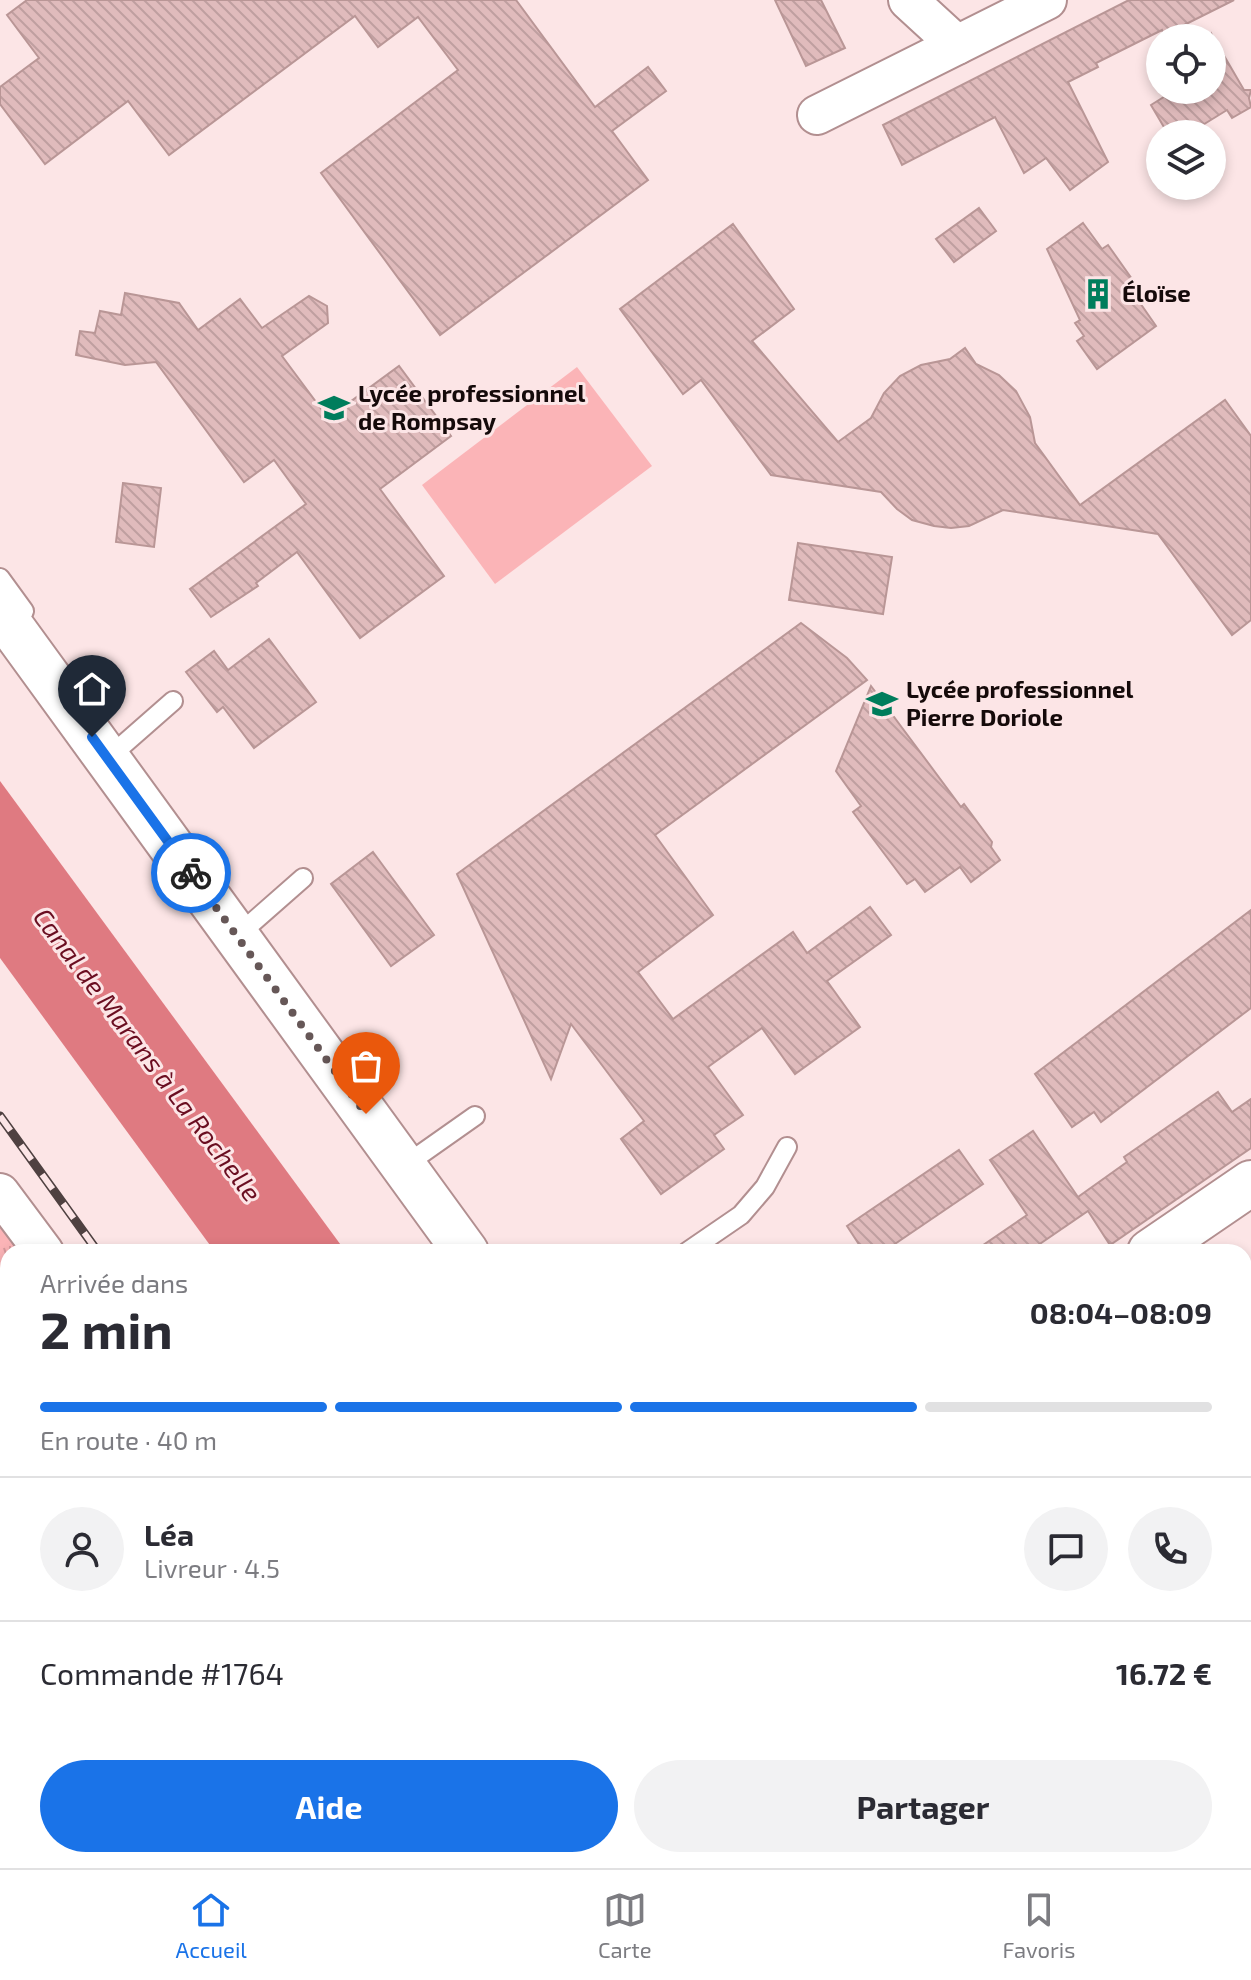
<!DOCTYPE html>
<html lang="fr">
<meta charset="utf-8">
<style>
body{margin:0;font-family:"Exo 2",sans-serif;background:#f2f2f3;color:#2b2b33;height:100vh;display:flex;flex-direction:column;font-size:30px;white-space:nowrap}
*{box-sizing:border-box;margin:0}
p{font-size:26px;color:#7c7c81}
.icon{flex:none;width:44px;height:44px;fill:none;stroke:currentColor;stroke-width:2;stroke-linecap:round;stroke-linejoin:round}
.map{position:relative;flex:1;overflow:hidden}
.panel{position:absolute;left:0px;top:1244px;width:1252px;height:624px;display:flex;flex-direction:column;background:#fff;border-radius:24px 24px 0 0;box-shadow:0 4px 12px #0003}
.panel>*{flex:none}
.fabs{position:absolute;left:1146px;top:24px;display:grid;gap:16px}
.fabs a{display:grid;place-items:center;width:80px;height:80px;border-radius:50%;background:#fff;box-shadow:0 4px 12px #0003;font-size:40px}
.pin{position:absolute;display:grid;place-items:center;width:68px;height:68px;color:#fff;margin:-82px -34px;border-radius:50% 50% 50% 0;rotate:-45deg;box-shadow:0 0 8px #0007}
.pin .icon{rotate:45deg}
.courier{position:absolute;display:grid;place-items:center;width:80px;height:80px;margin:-40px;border:6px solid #1a73e8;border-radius:50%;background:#fff;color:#222;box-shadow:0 2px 10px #0007}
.head em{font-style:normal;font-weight:700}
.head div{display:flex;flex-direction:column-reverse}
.head{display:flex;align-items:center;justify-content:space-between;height:136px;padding:0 40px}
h1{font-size:52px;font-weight:700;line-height:60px}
.bar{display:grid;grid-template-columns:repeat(4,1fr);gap:12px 8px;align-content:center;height:96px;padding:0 40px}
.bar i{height:10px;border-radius:6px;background:#e1e1e2}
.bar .active{background:#1a73e8}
.bar p{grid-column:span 4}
.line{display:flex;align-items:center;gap:20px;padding:0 40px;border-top:2px solid #e1e1e2}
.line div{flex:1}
.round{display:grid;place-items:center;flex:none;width:84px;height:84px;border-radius:42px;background:#f2f2f3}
.cta{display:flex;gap:16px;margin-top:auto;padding:16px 40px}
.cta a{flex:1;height:92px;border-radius:48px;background:#1a73e8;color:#fff;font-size:32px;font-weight:700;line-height:92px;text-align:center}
.cta a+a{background:#f2f2f3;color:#2b2b33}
.tabs{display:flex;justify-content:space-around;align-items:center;height:112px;border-top:2px solid #e1e1e2;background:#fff;font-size:22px;color:#7c7c81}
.tabs a{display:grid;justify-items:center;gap:4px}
.tabs .active{color:#1a73e8}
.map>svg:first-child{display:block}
.grass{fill:url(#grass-tufts)}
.garden{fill:#fbb4b7}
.water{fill:#df7a81}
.building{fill:url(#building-back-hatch);stroke:#b99696;stroke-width:2}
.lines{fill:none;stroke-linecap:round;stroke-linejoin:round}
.service-casing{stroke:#b28f90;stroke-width:22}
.minor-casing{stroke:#b28f90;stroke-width:42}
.tertiary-casing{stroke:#b28f90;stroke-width:48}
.service{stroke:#fff;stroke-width:18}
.minor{stroke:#fff;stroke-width:38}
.tertiary{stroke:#fff;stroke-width:44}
.rail-casing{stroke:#4f4141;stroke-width:9}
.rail{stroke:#fce5e6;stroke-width:6;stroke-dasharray:18;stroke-linecap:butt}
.done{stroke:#665757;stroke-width:8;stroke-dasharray:0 14.4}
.route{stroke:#1a73e8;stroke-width:10}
.labels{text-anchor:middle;stroke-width:6;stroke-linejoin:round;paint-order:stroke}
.poi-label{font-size:24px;font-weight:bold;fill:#150a0a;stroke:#fce5e6;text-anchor:start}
.water-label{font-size:26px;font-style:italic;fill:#6a0d20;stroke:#fce5e6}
</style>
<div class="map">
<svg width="1251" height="1868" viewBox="0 0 1251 1868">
<defs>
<pattern id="grass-tufts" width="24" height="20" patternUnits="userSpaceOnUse" patternTransform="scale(2)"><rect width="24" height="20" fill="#fbb4b7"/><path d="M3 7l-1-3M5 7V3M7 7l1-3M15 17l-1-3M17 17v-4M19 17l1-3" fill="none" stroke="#d6999c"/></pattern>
<pattern id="building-back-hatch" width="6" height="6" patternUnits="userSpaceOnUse" patternTransform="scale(2)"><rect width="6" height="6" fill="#e0bbbc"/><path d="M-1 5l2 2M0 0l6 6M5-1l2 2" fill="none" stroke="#bf9fa0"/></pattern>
</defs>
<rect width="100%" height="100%" fill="#fce5e6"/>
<!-- grass -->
<g class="grass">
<path d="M0,1193L44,1252H8V1313L0,1307Z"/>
<path d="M0,1794L8,1798V1860H199L193,1868H0Z"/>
</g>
<!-- garden -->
<g class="garden">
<path d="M577,367L652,466L495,584L422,485Z"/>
<path d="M1251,1655V1868H1014L1008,1860H1244V1660Z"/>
</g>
<!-- water -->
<g class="water">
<path d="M0,781L346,1252H215L0,958Z"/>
<path d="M706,1860H785L791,1868H712Z"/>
</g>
<!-- building -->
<g class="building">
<path d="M27,0H516L595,107L648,67L666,91L612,131L648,180L440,335L321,173L458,70L418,17L378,47L355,16L169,155L128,101L45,164L0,104V87L39,58L7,15Z"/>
<path d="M775,0H821L845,48L806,66Z"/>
<path d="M1129,0H1234L1164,35L1162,30L1096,63L1098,67L1068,82L1108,162L1070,190L1046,158L1024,173L995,117L902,165L883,125Z"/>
<path d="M1212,35L1244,90H1251L1249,98L1251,107L1232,118L1227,110L1188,134H1168L1151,105L1175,90H1212Z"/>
<path d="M979,208L996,231L954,262L936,239Z"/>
<path d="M1083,223L1102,249L1108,245L1144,296L1138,300L1156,326L1097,369L1077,341L1084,336L1075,323L1080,320L1047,249Z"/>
<path d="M733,224L794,309L752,341L838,442L871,418L884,393L900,376L921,365L950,359L965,348L976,364L999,375L1016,391L1030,417L1035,443L1080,505L1225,400L1251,436V620L1232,635L1158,534L1003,510L969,526L951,528L934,526L912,520L897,509L881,492L771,475L701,380L683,394L620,309Z"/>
<path d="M125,293L179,303L198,330L240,299L262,328L309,296L327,306L328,323L282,356L328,418L399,366L451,436L380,489L444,576L360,638L297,552L256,583L258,586L211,617L190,589L306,504L274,460L244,482L156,362L125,365L76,355L80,331L95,333L100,311L121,315Z"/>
<path d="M123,483L161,488L154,547L116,542Z"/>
<path d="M798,543L892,557L883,614L789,600Z"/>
<path d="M801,623L847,658L867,680L655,835L713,915L638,972L673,1019L793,932L807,953L870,907L891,935L827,981L860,1027L795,1074L762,1028L708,1067L743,1115L714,1135L724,1149L661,1194L621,1139L644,1121L571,1024L551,1079L457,874Z"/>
<path d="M269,639L316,702L254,748L223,707L217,712L186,672L214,651L228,670Z"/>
<path d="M871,686L961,807L964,804L992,842L991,847L1000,860L971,882L960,867L925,892L915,879L907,884L853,812L861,806L836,771Z"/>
<path d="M373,852L434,935L391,966L331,884Z"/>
<path d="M1251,910V1008L1101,1122L1094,1112L1072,1127L1035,1074Z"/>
<path d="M1218,1092L1232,1112L1251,1099V1148L1110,1245L1088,1211L1028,1252H973L1027,1215L990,1160L1033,1131L1080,1200L1078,1197L1127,1162L1124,1157Z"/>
<path d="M959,1150L983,1184L883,1252H864L847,1226Z"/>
</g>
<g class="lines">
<defs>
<g id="service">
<path d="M0,578L24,611"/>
<path d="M108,758L173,701"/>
<path d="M237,936L303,878"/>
<path d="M404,1166L475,1116"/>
<path d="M687,1252L741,1215L765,1187L787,1147"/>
</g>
<g id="minor">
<path d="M908,0L957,45"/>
<path d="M817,115L1047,0"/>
<path d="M0,1193L44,1252"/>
<path d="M217,1860L222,1868"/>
</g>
<g id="tertiary">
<path d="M0,611L466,1252"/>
<path d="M1150,1252L1251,1183"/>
<path d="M913,1860L919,1868"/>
<path d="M276,1868L286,1860"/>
</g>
</defs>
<!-- service casing -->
<use href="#service" class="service-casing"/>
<!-- minor casing -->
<use href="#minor" class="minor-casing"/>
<!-- tertiary casing -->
<use href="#tertiary" class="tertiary-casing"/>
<!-- service -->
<use href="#service" class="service"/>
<!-- minor -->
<use href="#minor" class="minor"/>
<!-- tertiary -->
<use href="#tertiary" class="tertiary"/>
<defs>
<g id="rail">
<path d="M0,1116L98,1252"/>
<path d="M544,1860L549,1868"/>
</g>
</defs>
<!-- rail casing -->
<use href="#rail" class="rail-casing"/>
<!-- rail -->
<use href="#rail" class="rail"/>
</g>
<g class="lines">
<!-- done -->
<path class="done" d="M191,873L366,1114"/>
<!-- route -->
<path class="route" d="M92,737L191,873"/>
</g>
<!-- icons -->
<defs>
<symbol id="building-bare" viewBox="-9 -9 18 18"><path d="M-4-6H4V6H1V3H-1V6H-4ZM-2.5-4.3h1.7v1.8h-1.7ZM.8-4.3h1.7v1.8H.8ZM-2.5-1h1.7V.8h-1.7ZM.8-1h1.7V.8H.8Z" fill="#007d5c" stroke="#fce5e6" stroke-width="2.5" paint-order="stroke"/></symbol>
<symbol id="school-bare" viewBox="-9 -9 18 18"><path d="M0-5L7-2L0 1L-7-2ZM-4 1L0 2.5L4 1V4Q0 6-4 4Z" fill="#007d5c" stroke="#fce5e6" stroke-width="2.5" paint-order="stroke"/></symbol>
</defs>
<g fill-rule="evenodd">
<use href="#building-bare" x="1076" y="272" width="44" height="44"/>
<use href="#school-bare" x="312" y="386" width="44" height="44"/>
<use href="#school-bare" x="860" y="682" width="44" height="44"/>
</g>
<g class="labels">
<!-- poi labels -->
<g class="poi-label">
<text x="1122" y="302">Éloïse</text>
<text x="358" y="402">Lycée professionnel<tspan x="358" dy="28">de Rompsay</tspan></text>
<text x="906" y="698">Lycée professionnel<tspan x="906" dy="28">Pierre Doriole</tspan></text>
</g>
<!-- water labels -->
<g class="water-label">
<text transform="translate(147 1055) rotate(53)" y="9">Canal de Marans à La Rochelle</text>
</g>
</g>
</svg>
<div class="fabs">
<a><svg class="icon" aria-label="locate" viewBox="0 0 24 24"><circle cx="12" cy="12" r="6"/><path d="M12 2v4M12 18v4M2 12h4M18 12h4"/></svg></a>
<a><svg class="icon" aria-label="layers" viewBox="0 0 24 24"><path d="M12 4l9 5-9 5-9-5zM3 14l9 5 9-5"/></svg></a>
</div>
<div class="pin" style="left:366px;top:1114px;background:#ea580c"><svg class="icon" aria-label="bag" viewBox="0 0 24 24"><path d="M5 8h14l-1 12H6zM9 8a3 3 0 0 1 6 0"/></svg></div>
<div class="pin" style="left:92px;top:737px;background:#1f2937"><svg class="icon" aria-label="home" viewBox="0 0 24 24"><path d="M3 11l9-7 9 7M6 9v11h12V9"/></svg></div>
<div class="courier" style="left:191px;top:873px"><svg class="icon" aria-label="bike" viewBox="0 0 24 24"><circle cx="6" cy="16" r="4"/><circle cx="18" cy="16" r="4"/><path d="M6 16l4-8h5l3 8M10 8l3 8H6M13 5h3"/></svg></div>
<section class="panel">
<div class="head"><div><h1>2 min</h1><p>Arrivée dans</p></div><em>08:04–08:09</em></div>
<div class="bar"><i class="active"></i><i class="active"></i><i class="active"></i><i></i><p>En route · 40 m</p></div>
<div class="line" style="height:144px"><a class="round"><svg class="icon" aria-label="person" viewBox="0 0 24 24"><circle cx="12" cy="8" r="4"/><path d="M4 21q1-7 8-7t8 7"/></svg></a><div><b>Léa</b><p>Livreur · 4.5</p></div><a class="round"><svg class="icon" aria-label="chat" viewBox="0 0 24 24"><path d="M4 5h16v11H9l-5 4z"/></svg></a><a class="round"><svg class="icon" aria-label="phone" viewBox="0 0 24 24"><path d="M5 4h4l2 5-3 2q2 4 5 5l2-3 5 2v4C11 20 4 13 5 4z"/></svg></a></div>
<div class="line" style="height:104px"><div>Commande #1764</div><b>16.72 €</b></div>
<div class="cta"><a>Aide</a><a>Partager</a></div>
</section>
</div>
<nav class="tabs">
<a class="active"><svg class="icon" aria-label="home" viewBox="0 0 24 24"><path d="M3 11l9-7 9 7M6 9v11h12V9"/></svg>Accueil</a>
<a><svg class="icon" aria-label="map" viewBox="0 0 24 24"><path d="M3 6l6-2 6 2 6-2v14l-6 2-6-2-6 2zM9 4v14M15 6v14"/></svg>Carte</a>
<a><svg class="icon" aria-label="saved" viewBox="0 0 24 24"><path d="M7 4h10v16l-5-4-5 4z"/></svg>Favoris</a>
</nav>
